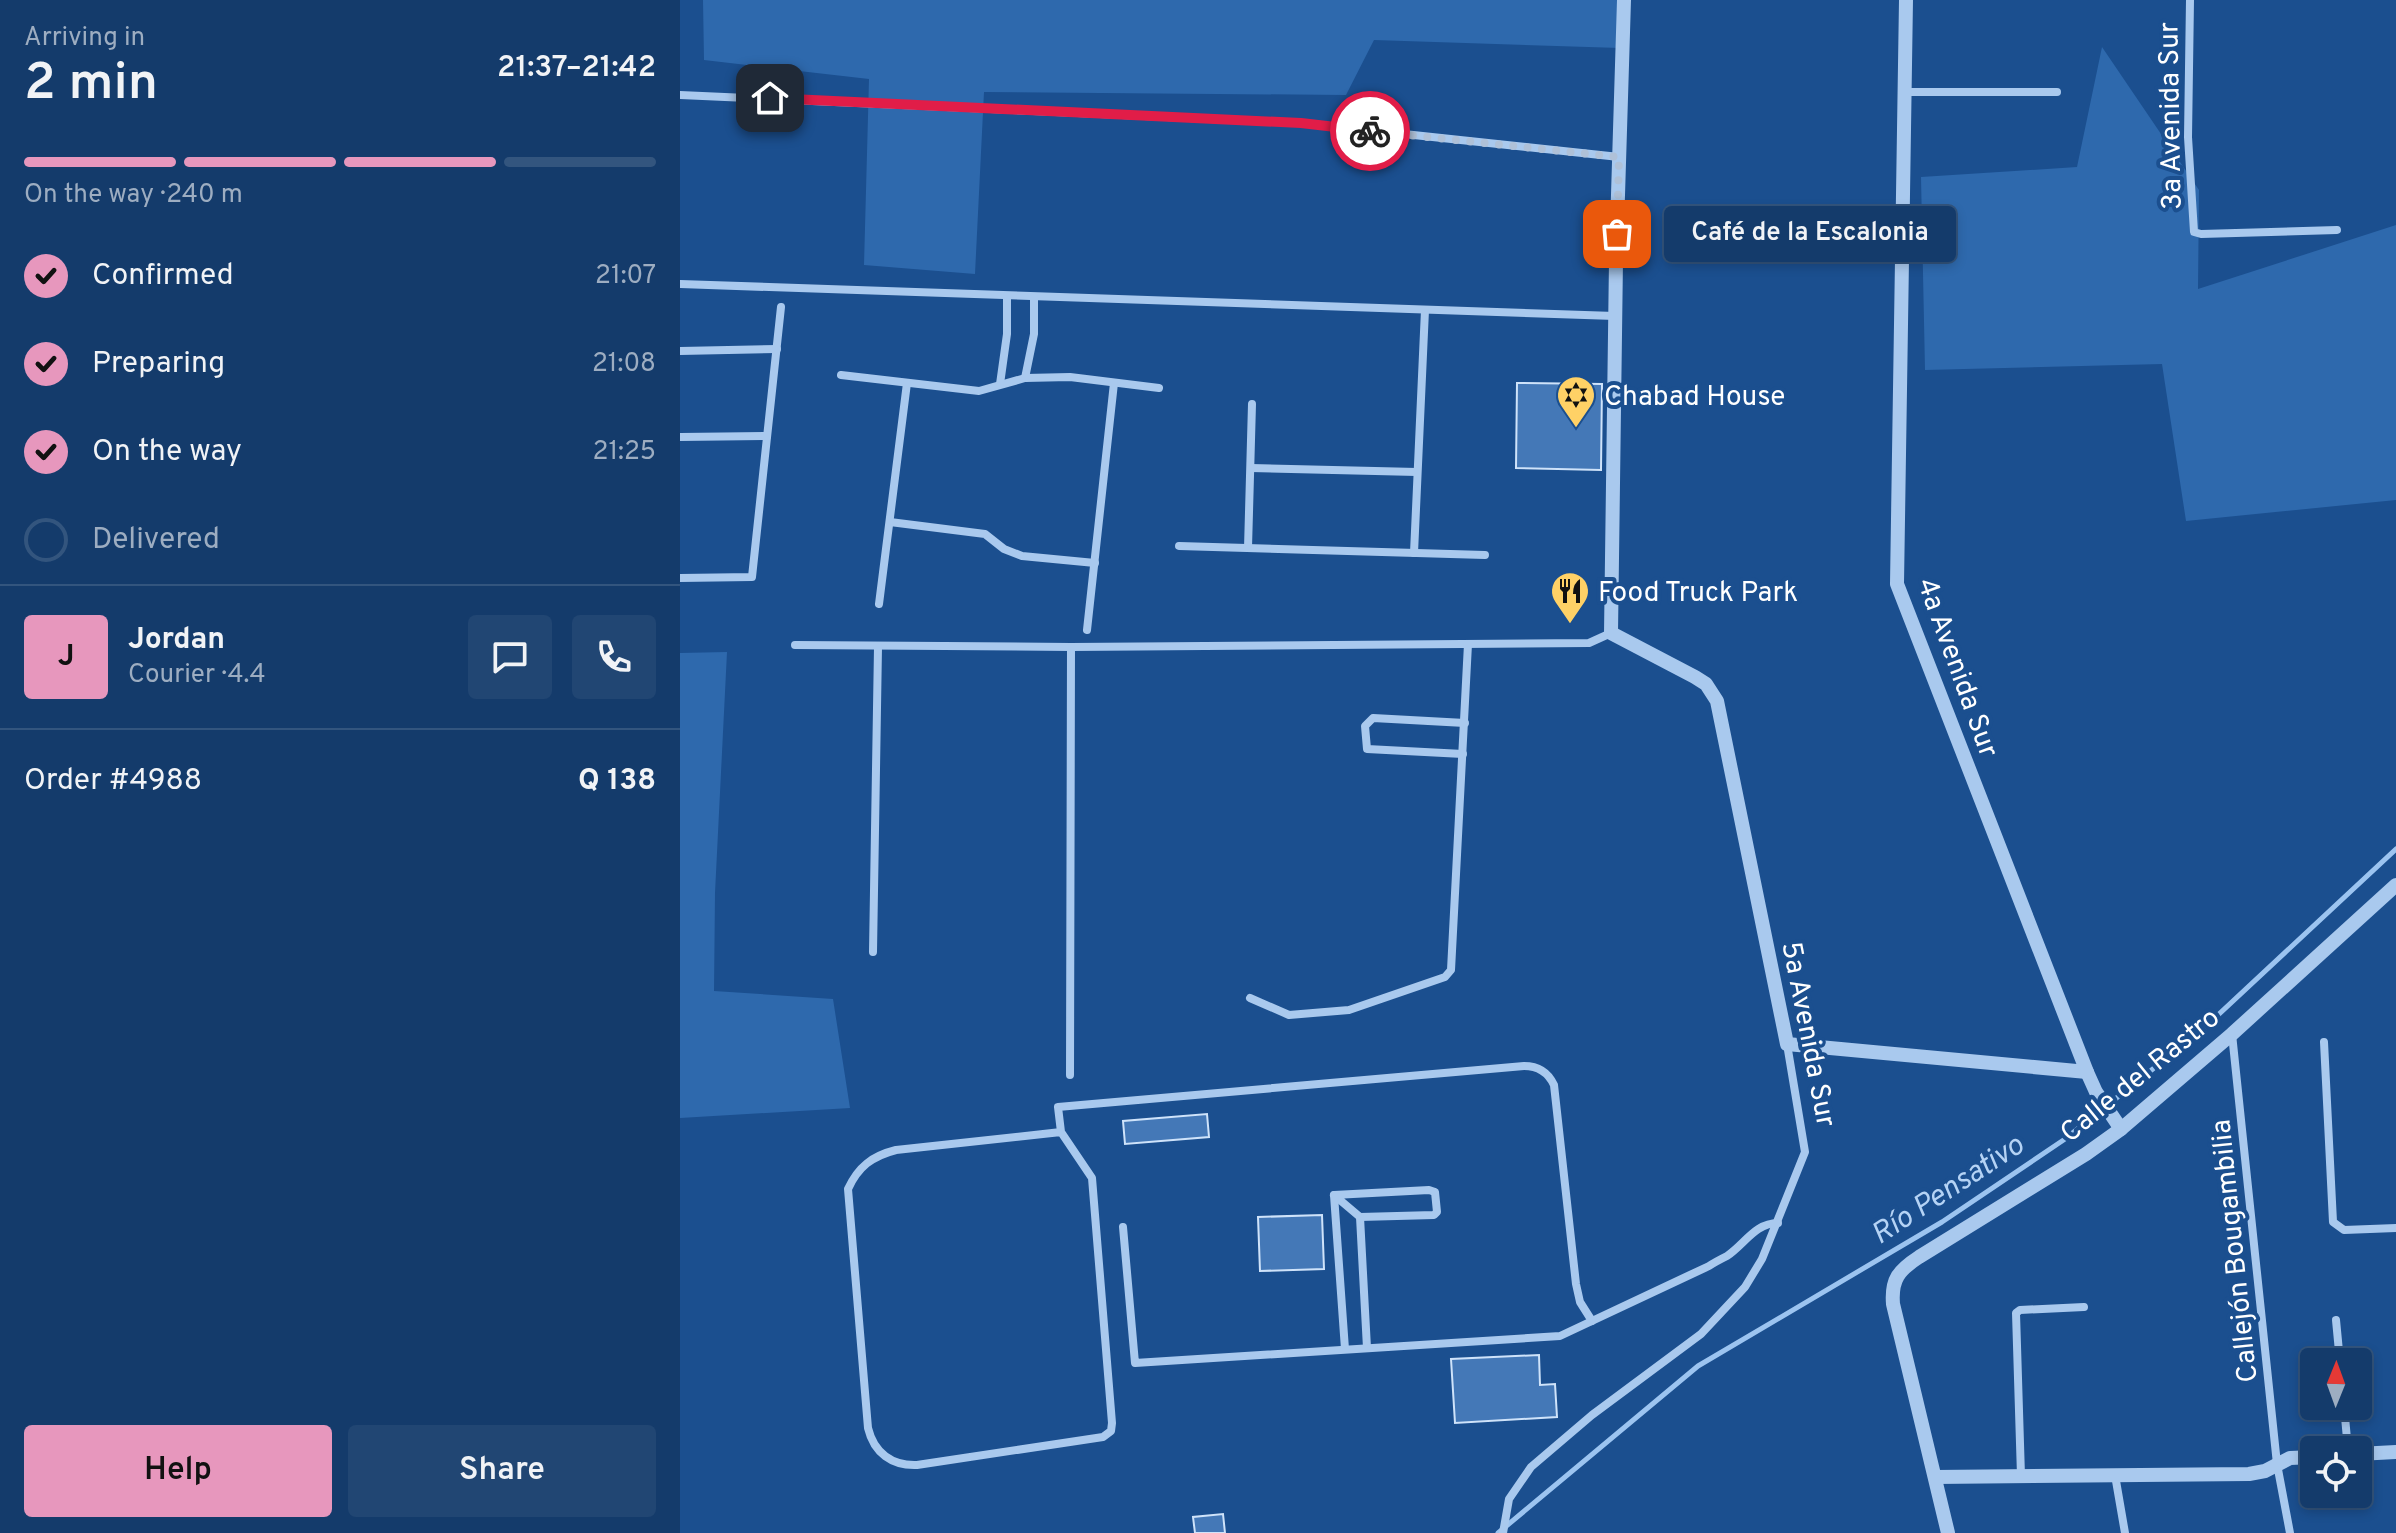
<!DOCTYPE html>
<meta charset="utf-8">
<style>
body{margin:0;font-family:Overpass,sans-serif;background:#214673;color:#f1f3f6;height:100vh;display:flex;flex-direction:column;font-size:30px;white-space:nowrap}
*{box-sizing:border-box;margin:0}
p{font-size:26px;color:#9dadc1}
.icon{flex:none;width:44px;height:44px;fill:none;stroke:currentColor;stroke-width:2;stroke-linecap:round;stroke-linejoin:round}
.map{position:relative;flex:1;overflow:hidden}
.sheet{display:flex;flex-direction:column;background:#143b6b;width:680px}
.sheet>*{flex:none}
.needle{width:52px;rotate:1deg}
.buttons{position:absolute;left:1620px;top:1348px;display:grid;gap:16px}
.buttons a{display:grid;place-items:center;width:72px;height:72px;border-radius:8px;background:#143b6b;box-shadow:0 4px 12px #0003,0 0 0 2px #33557e;font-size:40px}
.pin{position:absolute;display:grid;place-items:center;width:68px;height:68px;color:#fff;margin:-34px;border-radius:16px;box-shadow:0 4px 12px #0006}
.courier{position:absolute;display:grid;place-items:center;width:80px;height:80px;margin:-40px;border:6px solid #e11d48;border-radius:50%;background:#fff;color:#222;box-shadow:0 2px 10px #0007}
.bubble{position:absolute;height:56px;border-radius:8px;background:#143b6b;box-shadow:0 4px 12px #0003,0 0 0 2px #33557e;font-size:26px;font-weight:600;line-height:56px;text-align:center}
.summary em{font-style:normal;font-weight:600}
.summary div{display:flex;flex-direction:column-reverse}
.summary{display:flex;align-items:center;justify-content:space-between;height:136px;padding:0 24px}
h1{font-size:52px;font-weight:600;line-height:60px}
.bar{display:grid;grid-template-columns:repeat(4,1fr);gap:12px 8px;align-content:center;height:96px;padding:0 24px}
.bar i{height:10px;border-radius:6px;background:#33557e}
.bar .on{background:#e797bd}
.bar p{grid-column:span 4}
.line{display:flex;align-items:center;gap:20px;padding:0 24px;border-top:2px solid #33557e}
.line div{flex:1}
.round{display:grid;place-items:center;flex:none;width:84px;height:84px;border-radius:8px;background:#214673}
ol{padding:0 24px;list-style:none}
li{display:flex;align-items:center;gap:24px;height:88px}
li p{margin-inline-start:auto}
li .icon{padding:8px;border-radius:50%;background:#e797bd;color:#111;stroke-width:4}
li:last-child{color:#9dadc1}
li i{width:44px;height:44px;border:4px solid #33557e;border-radius:50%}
.button{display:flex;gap:16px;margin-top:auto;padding:16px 24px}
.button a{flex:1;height:92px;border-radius:8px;background:#e797bd;color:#111;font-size:32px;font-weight:600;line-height:92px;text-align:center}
.button a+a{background:#214673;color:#f1f3f6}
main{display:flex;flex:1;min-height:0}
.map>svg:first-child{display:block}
.green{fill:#2e69ad}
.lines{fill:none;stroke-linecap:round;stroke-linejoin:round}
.stream{stroke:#9cc4f0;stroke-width:5}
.building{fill:#4478b7;stroke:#cfe3fa;stroke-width:2}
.minor{stroke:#a9c9ee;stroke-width:8}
.tertiary{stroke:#a9c9ee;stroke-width:14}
.done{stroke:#afc1d8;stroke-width:8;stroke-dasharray:0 14.4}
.route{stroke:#e11d48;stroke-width:10}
.labels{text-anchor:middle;stroke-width:8;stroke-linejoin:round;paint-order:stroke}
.street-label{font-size:28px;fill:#fff;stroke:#1b4f8f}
.poi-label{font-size:28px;fill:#fff;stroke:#1b4f8f;text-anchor:start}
.water-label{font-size:30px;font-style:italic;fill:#b5d3f5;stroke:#1b4f8f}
</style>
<main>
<section class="sheet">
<div class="summary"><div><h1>2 min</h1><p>Arriving in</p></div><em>21:37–21:42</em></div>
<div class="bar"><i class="on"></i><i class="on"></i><i class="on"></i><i></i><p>On the way · 240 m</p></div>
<ol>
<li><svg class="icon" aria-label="check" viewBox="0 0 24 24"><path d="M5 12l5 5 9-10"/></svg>Confirmed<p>21:07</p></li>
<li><svg class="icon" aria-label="check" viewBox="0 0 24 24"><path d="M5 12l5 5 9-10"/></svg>Preparing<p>21:08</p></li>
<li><svg class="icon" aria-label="check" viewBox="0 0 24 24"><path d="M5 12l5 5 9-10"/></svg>On the way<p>21:25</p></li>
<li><i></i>Delivered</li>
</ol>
<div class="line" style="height:144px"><b class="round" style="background:#e797bd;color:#111">J</b><div><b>Jordan</b><p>Courier · 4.4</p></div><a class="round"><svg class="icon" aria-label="chat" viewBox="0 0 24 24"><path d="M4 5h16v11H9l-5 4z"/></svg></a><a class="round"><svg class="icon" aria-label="phone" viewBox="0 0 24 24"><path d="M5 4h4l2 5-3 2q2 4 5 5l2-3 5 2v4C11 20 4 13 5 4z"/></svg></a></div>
<div class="line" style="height:104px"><div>Order #4988</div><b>Q 138</b></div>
<div class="button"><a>Help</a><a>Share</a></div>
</section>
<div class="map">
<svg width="1716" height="1533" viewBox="0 0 1716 1533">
<rect width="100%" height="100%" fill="#1b4f8f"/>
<!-- green -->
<g class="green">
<path d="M23,0H941L940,48L694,40L666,95L304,92L295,274L184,265L189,79L24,60Z"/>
<path d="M1422,47L1519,190L1518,289L1716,225V500L1506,521L1482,364L1245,370L1241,177L1397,167Z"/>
<path d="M47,652L35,893L34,991L153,999L170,1108L0,1118V653Z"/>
</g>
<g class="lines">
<!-- stream -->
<path class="stream" d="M818,1533L1018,1366L1262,1222L1385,1139L1523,1029L1716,849"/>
</g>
<!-- building -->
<g class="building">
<path d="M837,383L922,384L921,470L836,468Z"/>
<path d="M527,1114L529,1137L445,1144L443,1121Z"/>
<path d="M642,1215L644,1269L580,1271L578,1217Z"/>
<path d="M859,1355L860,1385L875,1384L877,1417L775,1423L771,1359Z"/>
<path d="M543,1514L545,1533H515L513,1517Z"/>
</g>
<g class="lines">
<!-- minor -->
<g class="minor">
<path d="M1510,0L1508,137L1514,232L1521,234L1657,230"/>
<path d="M1224,92H1377"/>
<path d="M0,95L621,123L939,157"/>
<path d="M0,284L935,316"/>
<path d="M0,351L97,349"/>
<path d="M161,375L299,391L345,378L390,377L479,388"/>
<path d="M345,378L354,334V297"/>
<path d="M320,384L327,334V296"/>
<path d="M0,437L87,436"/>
<path d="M571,468L737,472"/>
<path d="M210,522L305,534L324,549L342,556L415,563"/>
<path d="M499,546L805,555"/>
<path d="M568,548L572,404"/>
<path d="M734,553L745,310"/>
<path d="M0,578L72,577L101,307"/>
<path d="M199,604L227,383"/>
<path d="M407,630L434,383"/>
<path d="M115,645L391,647L909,643L931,633"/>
<path d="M783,754L687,749L685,726L693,718L785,723"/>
<path d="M193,952L198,647"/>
<path d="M570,998L609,1015L669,1010L765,977L771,970L788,644"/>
<path d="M1552,1034L1597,1464L1610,1533"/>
<path d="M1644,1042L1653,1222L1664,1230L1716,1228"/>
<path d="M390,1075L391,647"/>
<path d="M381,1132L216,1150C192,1156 178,1167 168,1189L188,1428C194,1453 212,1466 237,1465L423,1437L431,1431L432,1423L412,1178L381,1132L378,1107L844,1066C858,1066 868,1072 874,1085L896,1284L900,1302L912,1321"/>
<path d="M749,1190L755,1192L757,1212L754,1215L680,1217L654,1195Z"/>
<path d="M654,1195L665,1349"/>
<path d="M680,1217L687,1348"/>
<path d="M443,1227L455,1363L880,1336L1029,1266C1035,1262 1041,1259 1047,1256C1065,1244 1075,1223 1098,1223"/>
<path d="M1656,1320L1660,1362"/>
<path d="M1664,1406L1668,1450"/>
<path d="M1435,1475L1445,1533"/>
<path d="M1341,1476L1336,1313L1340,1310L1404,1307"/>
<path d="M823,1533L829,1499L851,1467L912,1415L1021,1334L1065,1287L1082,1259L1125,1152L1107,1044"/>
</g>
<!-- tertiary -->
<g class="tertiary">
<path d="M944,0L936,260L931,633L1015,677L1026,684L1037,701L1107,1044L1407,1072"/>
<path d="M1226,0L1217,584L1407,1072L1416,1092L1441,1129"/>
<path d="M1678,1454L1716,1452"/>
<path d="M1255,1477L1569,1474L1585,1471L1610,1458L1634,1457"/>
<path d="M1268,1533L1213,1304C1211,1279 1219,1270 1239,1257L1406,1154L1441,1129L1552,1034L1716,885"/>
</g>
</g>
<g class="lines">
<!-- done -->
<path class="done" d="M690,131L939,157L937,234"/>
<!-- route -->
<path class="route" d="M90,98L621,123L690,131"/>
</g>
<!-- icons -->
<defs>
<symbol id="synagogue-pin" viewBox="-11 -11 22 30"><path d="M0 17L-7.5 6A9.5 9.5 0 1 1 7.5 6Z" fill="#ffd166" stroke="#1b4f8f"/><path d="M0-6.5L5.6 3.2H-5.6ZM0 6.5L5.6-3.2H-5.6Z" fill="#111"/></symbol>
<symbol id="restaurant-pin" viewBox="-11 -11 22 30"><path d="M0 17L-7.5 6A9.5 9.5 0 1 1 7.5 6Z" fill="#ffd166" stroke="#1b4f8f"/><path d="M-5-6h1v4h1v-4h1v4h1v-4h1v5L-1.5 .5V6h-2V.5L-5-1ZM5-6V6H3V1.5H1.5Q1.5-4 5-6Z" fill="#111"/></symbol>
</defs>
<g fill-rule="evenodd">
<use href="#synagogue-pin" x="874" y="373" width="44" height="60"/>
<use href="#restaurant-pin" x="868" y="569" width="44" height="60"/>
</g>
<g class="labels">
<!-- street labels -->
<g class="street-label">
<text transform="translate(1489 116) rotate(-91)" y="10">3a Avenida Sur</text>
<text transform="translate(1279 667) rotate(70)" y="10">4a Avenida Sur</text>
<text transform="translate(1130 1034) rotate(79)" y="10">5a Avenida Sur</text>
<text transform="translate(1459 1074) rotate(-39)" y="10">Calle del Rastro</text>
<text transform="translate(1553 1251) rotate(-96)" y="10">Callejón Bougambilia</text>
</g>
<!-- poi labels -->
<g class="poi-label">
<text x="924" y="405">Chabad House</text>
<text x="918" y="601">Food Truck Park</text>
</g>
<!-- water labels -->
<g class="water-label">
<text transform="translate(1267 1189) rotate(-33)" y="10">Río Pensativo</text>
</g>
</g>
</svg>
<div class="buttons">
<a><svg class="needle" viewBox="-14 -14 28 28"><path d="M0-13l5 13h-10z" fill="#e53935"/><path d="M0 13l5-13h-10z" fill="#9dadc1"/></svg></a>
<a><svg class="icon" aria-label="locate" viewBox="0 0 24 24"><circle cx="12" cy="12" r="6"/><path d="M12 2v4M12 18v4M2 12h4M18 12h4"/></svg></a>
</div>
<div class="pin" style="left:937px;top:234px;background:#ea580c"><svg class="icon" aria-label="bag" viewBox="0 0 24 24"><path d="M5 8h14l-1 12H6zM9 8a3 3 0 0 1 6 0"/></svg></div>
<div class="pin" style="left:90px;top:98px;background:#1f2937"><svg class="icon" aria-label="home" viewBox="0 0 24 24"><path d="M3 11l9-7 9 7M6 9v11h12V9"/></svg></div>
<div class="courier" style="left:690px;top:131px"><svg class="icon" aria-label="bike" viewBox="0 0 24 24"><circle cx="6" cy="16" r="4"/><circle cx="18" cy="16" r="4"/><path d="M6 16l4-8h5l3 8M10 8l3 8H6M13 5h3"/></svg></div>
<div class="bubble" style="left:984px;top:206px;width:292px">Café de la Escalonia</div>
</div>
</main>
